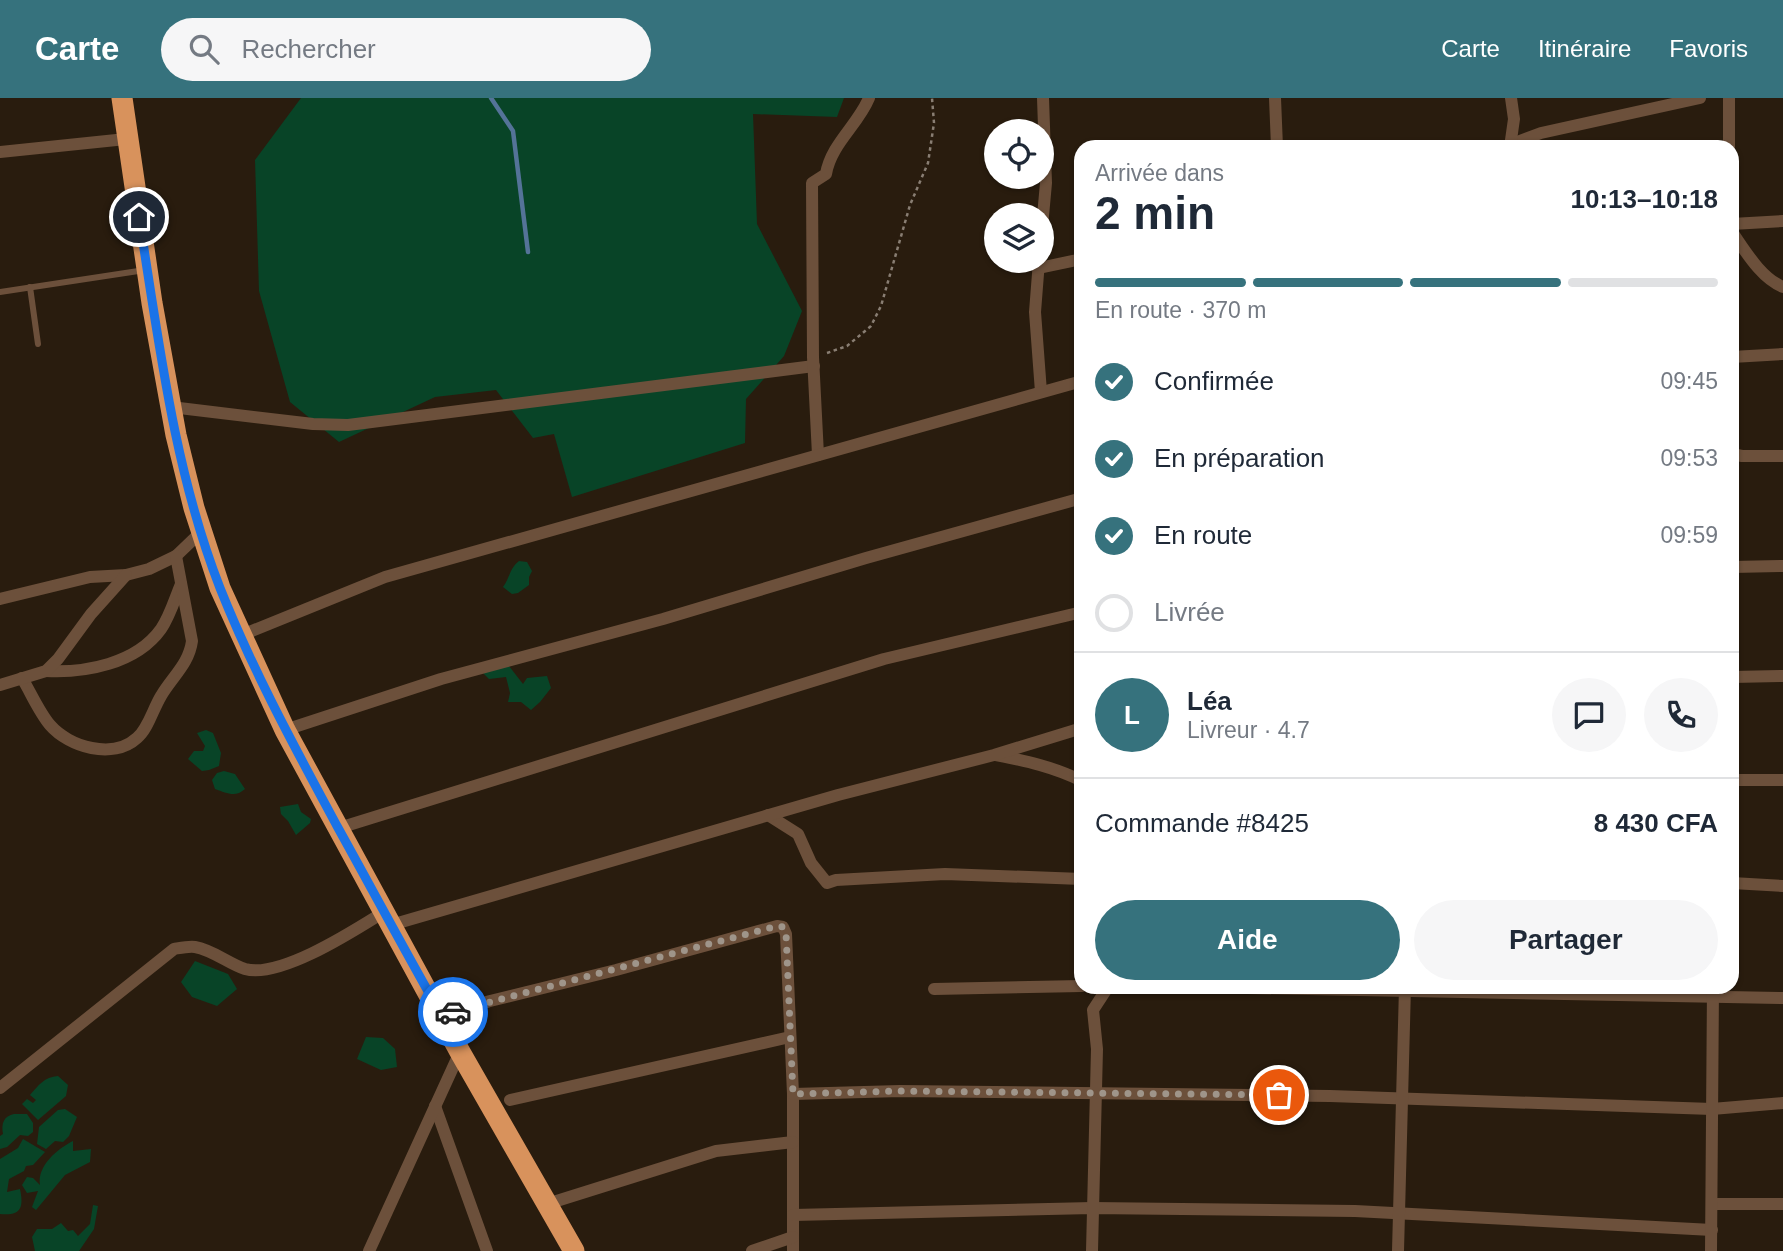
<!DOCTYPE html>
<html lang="fr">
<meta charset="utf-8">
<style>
body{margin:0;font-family:Arial,sans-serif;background:#f6f6f7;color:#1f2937;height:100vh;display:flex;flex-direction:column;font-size:26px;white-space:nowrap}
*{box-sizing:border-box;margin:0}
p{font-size:23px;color:#747a83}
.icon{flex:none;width:38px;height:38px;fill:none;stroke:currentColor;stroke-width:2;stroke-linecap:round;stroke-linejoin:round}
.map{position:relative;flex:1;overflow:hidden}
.sheet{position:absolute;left:1074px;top:42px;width:665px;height:854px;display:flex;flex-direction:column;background:#fff;border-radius:21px;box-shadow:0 2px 5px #0004}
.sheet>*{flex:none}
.fabs{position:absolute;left:984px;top:21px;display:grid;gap:14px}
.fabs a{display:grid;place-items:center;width:70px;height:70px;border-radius:50%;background:#fff;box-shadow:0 2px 5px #0004;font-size:35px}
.pin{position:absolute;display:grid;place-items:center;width:60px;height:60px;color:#fff;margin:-30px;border:4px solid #fff;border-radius:50%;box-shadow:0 2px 7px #0007}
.courier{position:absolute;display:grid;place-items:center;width:70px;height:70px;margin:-35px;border:5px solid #1a73e8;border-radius:50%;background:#fff;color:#222;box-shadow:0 2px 9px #0007}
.overview em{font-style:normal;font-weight:800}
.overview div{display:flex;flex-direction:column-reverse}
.overview{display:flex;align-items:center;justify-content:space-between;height:119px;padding:0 21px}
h1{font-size:46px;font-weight:800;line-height:52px}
.bar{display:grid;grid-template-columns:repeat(4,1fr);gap:10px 7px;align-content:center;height:84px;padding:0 21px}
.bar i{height:9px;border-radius:5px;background:#e0e1e3}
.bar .current{background:#36727d}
.bar p{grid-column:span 4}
.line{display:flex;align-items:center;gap:18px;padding:0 21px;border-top:2px solid #e0e1e3}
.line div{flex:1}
.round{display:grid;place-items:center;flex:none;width:74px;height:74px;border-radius:37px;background:#f6f6f7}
ol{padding:0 21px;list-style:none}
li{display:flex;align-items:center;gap:21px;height:77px}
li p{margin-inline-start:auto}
li .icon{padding:7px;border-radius:50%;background:#36727d;color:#fff;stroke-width:4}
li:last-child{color:#747a83}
li i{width:38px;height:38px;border:4px solid #e0e1e3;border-radius:50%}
.primary-button{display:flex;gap:14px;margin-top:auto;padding:14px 21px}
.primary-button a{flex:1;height:80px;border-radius:42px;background:#36727d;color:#fff;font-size:28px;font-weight:800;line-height:80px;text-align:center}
.primary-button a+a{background:#f6f6f7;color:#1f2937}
header{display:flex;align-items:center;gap:42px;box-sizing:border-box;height:98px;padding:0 35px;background:#36727d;color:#fff}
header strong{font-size:33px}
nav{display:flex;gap:38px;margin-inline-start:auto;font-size:24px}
.search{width:490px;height:63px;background:#f6f6f7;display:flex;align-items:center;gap:18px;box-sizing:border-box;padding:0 24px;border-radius:38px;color:#747a83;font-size:26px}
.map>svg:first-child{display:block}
.green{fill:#084427}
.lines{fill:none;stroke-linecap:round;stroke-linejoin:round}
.stream{stroke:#547398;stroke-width:4.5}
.path{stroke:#897e73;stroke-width:2.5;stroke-dasharray:3.5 3.5;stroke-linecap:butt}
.lane{stroke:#6c503b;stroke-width:6}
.street{stroke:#6c503b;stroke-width:12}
.highway{stroke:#d8925c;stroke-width:21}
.done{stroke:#9f958a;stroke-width:7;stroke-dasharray:0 12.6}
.route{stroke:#1a73e8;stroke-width:9}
</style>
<header>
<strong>Carte</strong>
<div class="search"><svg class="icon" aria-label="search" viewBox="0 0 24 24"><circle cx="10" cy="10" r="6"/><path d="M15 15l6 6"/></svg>Rechercher</div>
<nav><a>Carte</a><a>Itinéraire</a><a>Favoris</a></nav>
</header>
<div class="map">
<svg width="1783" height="1153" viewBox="0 0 1783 1153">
<rect width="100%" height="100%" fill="#291c0e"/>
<!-- green -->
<g class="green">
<path d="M301,0H844L837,19L753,16L757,126L802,213L784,258L746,301L745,345L572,399L554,336L533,340L496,292L435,299L339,344L290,304L259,193L255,62Z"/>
<path d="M519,463L527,464L532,473L529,479V487L518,495L512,496L503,489C510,480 509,471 519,463Z"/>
<path d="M509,568L523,586L527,580L547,578L551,590L540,604L531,612L521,604H508L510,595L506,579L489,581L479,571Z"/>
<path d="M206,632L213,635L221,655L219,668L209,672L202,673L188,661L194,653H203L205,648L197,635Z"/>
<path d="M224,673L235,676L245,691C235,700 227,695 215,691L212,682L217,675Z"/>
<path d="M298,706L301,714L311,721L310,725L296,737L288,723L281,716L280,709Z"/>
<path d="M195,863L228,876L237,891L217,908L192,899L181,884Z"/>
<path d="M366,939L383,940L395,951L397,969L381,972L357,961Z"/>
<path d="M58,978L68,987L66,998L38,1022L22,1006L27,1001L33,1005L36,1002L30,997C39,987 44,979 58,978Z"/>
<path d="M65,1011L77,1019L69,1038L63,1044L55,1043L46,1051L37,1046L39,1029L58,1012Z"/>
<path d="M14,1016H27L33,1025V1034L28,1038L20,1037L7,1049L0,1051V1038L3,1036C1,1025 4,1018 14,1016Z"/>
<path d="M23,1041L45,1054L33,1067L26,1068L24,1073L9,1081L7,1094L20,1091C24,1110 21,1118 0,1116V1061L18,1050Z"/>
<path d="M73,1043V1053L91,1051L90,1064L65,1077L36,1112L32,1109L38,1093L27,1095L22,1087L27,1079L33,1080L40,1087C37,1068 57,1051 73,1043Z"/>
<path d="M93,1107L98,1108L94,1131L79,1153H35L32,1139L37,1131H52L61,1125L68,1133L73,1132L78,1138L90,1126Z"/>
</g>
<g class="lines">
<!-- stream -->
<path class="stream" d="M491,0L513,33L528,154"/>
<!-- path -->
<path class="path" d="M827,255L847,248L871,228L881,208L910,107L928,65L934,25L932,0"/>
<!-- lane -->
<g class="lane">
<path d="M30,189L38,246"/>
<path d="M0,194L145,172"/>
</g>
<!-- street -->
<g class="street">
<path d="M1275,0L1277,49"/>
<path d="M1504,49L1541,35L1700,0"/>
<path d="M1510,49L1514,21L1511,0"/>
<path d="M1729,49V0"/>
<path d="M0,54L126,41"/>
<path d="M1732,126L1783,123"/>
<path d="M1732,134C1746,154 1761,180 1783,189"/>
<path d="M1041,140L1046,85L1043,0"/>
<path d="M1039,163L1035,214L1041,294"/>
<path d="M1039,170L1082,161"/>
<path d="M1732,259L1783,256"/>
<path d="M171,309L313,326L348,327L814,268"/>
<path d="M1732,356L1742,358H1783"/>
<path d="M818,357L813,259L812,85L826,76C831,46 858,27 869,0"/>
<path d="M1732,469L1783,468"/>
<path d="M0,501L90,479L126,477L149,471L176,458L201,434"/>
<path d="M242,537L385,479L1082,283"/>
<path d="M46,573C85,575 136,566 161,531C170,518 175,500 181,486"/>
<path d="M1732,579L1783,578"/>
<path d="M22,580C31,595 39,614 50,627C69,649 113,662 137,640C148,631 153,611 161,598C172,579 189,566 192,543L176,458"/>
<path d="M0,587L46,573L58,561L91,516L126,477"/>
<path d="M285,632L441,581L663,521L866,460L1082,400"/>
<path d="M996,657C1026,663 1054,669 1082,683"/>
<path d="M1732,682H1783"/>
<path d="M768,717L798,736L811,765L827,785L836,782L945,776L1082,781"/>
<path d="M339,730L884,561L1082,514"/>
<path d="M1732,785L1783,788"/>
<path d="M391,827L838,697L994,657L1082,630"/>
<path d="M1197,889L1783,900"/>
<path d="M934,891L1082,888"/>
<path d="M442,918L490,903L616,872L777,828L783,829L786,836L793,996V1153"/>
<path d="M0,990L174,851C180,850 189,848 195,849C213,852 229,866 245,871C280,881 355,832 384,814"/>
<path d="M793,996L900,993L1330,998L1712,1011L1783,1005"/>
<path d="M510,1002L790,939"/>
<path d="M435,1008L487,1153"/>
<path d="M547,1106L716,1053L793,1044"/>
<path d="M1712,1106H1783"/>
<path d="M793,1117L1092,1110L1355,1113L1712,1132"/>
<path d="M369,1153L460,954"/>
<path d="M752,1153L793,1139"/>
<path d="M1092,1153L1097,951L1093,912L1108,889"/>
<path d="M1398,1153L1405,889"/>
<path d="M1711,1153L1713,889"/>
</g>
<!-- highway -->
<path class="highway" d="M122,0L152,205L176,337L194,410L220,490L285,632L460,954L574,1153"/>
</g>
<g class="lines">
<!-- done -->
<path class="done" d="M453,914L777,828L783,829L786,835L793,996L900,993L1279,997"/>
<!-- route -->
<path class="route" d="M139,119C159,244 174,372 220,490C253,573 295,650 337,728C372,791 406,855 442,918L453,914"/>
</g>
</svg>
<div class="fabs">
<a><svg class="icon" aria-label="locate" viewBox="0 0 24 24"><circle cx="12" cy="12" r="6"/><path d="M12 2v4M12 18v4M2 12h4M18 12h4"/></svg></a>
<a><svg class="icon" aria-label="layers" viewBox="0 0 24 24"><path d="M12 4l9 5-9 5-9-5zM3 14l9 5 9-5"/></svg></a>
</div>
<div class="pin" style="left:1279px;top:997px;background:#ea580c"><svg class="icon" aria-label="bag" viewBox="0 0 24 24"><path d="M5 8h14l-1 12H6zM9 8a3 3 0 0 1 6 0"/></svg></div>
<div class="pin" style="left:139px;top:119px;background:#1f2937"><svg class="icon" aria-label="home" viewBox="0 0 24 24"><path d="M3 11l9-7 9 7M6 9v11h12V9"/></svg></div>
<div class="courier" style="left:453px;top:914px"><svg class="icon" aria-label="car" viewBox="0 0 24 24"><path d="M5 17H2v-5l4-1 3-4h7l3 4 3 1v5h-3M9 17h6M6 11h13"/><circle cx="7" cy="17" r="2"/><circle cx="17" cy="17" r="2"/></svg></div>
<section class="sheet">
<div class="overview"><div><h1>2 min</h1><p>Arrivée dans</p></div><em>10:13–10:18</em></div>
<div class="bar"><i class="current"></i><i class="current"></i><i class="current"></i><i></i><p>En route · 370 m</p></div>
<ol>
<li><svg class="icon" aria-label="check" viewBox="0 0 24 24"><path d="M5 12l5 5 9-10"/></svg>Confirmée<p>09:45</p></li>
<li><svg class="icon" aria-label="check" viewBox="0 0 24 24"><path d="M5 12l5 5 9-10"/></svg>En préparation<p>09:53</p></li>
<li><svg class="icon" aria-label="check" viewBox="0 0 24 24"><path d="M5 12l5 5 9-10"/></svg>En route<p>09:59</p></li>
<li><i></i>Livrée</li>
</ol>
<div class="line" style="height:126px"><b class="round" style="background:#36727d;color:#fff">L</b><div><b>Léa</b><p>Livreur · 4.7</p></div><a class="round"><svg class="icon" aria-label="chat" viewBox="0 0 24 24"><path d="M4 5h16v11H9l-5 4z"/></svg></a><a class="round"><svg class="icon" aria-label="phone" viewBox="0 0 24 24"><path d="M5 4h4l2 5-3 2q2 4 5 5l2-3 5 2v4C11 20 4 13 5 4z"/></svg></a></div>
<div class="line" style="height:91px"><div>Commande #8425</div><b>8 430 CFA</b></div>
<div class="primary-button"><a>Aide</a><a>Partager</a></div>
</section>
</div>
